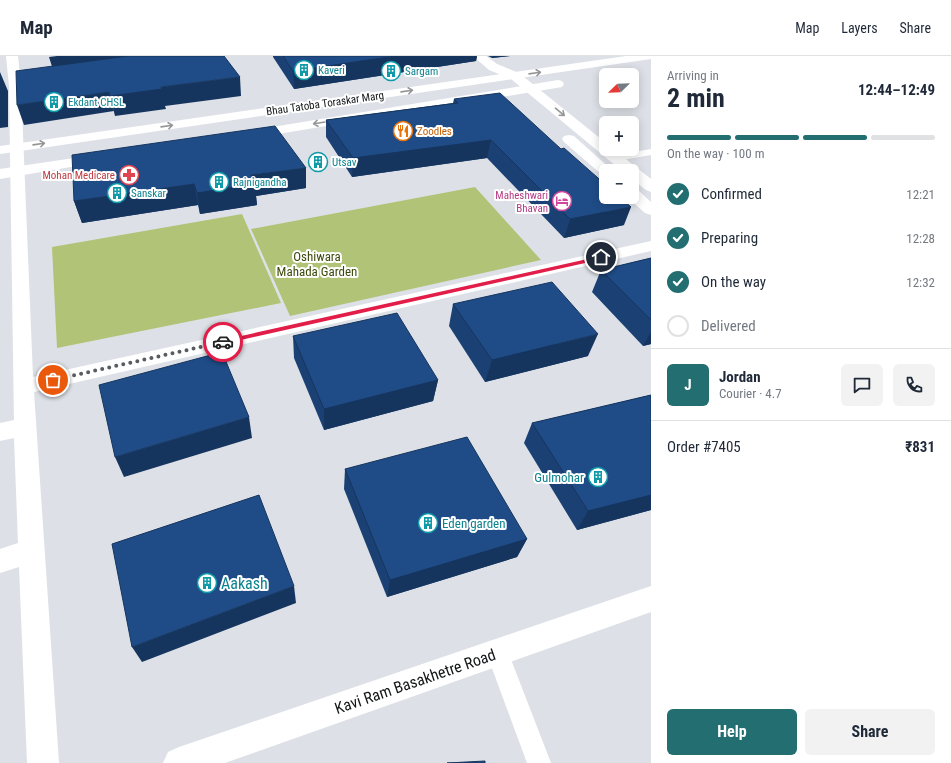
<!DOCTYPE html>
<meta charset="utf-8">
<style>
body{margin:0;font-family:"Roboto Condensed",sans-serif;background:#f2f2f3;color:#1f2937;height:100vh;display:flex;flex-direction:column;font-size:15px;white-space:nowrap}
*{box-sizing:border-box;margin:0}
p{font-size:13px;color:#747a83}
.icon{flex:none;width:22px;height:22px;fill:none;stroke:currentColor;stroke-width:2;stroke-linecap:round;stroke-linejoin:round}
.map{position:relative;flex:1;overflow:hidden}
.panel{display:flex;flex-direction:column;background:#fff;width:300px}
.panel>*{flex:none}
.needle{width:26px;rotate:247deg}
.buttons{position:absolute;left:599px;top:12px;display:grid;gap:8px}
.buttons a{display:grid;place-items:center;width:40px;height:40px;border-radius:6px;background:#fff;box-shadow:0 2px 10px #0003;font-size:20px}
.pin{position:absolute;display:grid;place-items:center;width:34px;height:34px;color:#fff;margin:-17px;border:2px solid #fff;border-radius:50%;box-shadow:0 1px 4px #0007}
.courier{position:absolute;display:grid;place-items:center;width:40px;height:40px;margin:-20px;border:3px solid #e11d48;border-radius:50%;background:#fff;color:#222;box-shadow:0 1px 5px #0007}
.headline em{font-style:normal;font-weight:700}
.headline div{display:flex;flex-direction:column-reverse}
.headline{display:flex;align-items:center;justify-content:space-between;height:68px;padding:0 16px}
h1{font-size:26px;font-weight:700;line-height:30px}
.bar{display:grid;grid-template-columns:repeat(4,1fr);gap:6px 4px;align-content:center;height:48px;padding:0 16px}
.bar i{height:5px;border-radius:3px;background:#e0e1e3}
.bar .on{background:#226e70}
.bar p{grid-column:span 4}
.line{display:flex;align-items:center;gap:10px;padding:0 16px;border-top:1px solid #e0e1e3}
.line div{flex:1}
.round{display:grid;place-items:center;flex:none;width:42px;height:42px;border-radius:6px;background:#f2f2f3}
ol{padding:0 16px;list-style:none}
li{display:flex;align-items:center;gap:12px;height:44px}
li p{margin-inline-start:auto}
li .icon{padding:4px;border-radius:50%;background:#226e70;color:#fff;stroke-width:4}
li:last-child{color:#747a83}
li i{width:22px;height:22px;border:2px solid #e0e1e3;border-radius:50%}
.primary-button{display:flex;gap:8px;margin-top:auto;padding:8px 16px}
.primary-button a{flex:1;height:46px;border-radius:6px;background:#226e70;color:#fff;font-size:16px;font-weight:700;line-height:46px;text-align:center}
.primary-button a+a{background:#f2f2f3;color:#1f2937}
header{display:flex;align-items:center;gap:24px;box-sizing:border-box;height:56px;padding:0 20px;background:#fff;border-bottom:1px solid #e0e1e3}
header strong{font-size:19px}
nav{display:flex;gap:22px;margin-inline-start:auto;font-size:14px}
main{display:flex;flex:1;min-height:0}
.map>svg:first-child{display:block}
.green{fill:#b0c376}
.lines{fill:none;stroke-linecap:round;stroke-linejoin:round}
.lane{fill:#fff;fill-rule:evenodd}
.street{fill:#fff;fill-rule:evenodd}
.secondary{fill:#fff;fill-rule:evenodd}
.primary{fill:#fff;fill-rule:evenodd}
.wall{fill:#1b4174}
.shaded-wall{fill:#16355e}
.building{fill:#1f4c87;stroke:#16355e}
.oneway{stroke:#959697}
.route{fill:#e11d48}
.done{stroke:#5a5d60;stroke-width:4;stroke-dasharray:0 7.2}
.labels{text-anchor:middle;stroke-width:4;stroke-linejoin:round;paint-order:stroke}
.far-culture-label{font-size:11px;fill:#0d838f;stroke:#fff;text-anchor:start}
.far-street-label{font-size:11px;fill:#141617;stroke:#fff}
.far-food-label{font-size:11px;fill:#c56008;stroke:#fff;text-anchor:start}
.far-health-label{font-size:11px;fill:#be3a42;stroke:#fff;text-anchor:end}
.far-hotel-label{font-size:11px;fill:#b23c85;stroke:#fff;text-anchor:end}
.park-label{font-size:13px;fill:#3e4a0c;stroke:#fff}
.culture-label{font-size:13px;fill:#0d838f;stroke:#fff;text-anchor:end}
.near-culture-label{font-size:16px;fill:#0d838f;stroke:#fff;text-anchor:start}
.near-street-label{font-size:16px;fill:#141617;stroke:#fff}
</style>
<header>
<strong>Map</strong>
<nav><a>Map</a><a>Layers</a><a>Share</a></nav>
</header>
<main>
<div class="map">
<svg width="651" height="707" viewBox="0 0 651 707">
<rect width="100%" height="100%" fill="#dde1e7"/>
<!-- green -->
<g class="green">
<path d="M475,131L541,204L290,260L251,173Z"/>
<path d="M242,158L281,247L57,292L52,191Z"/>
</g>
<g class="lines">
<!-- lane -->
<g class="lane">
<path d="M651,93V99L616,105L611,102L616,99Z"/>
<path d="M497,585L505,588L551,707H527L486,596L489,588Z"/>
</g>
<!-- street -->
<path class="street" d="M6,0H18L21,30L33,321L651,185V195L34,336L59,707H27L19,511L0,517V493L18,487L14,382L0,385V367L14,364L9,30Z"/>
<!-- secondary -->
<g class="secondary">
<path d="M473,0H486L497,8L519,17L606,87V93H613L651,123V136L646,134L632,123V115H622L511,23L489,14Z"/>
<path d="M569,79L574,80L613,115H606V119L601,118L564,86L562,83L564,80Z"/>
<path d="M632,132L638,134L651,146V159L645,157L627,141H632Z"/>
<path d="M651,530V556L225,707H163L168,696L179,691Z"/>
</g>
<!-- primary -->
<g class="primary">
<path d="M626,0H651V3L0,98V90Z"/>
<path d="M558,24L562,25L564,28L562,31L248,83L243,82L241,79L243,76L248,75Z"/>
<path d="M101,98L106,99L108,102L106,105L0,123V113Z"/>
</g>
</g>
<!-- wall -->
<g class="wall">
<path d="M273,0H477L476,5L294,33L273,1Z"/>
<path d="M488,0H510L492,2Z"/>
<path d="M454,43L624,169L564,182L487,102L352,121L326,81V64L453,47Z"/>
<path d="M306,112V132L256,140L257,149L200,158L198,149L82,167L74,145Z"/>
<path d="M651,202V288L643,290L592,236L601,214Z"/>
<path d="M453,248L588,300L485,326L449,270Z"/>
<path d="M293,280L438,324L433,345L324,374L294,302Z"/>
<path d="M651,339V454L577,474L524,387L532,367Z"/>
<path d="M345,413L527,483L517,501L387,541L344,433Z"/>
</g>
<!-- shaded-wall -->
<g class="shaded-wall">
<path d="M57,0H183L55,20L49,1Z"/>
<path d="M396,0H477L476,5L294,33L293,15Z"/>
<path d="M492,0H510L492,2Z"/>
<path d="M0,16L8,35V71L0,72V16V30Z"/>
<path d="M240,21L241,40L165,50L166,53L115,60L110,40L161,31Z"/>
<path d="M109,36L114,55L24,69L17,49Z"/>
<path d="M491,84L487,102L352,121L353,102Z"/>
<path d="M306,112V132L256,140L257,149L200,158L197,137L251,119Z"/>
<path d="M194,128L198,149L82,167L74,145Z"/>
<path d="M631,151L624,169L564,182L570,163Z"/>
<path d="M651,276V288L643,290Z"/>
<path d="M598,278L588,300L485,326L492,304Z"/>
<path d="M438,324L433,345L324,374V353Z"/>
<path d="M249,361L252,382L124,421L115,401Z"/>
<path d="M651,439V454L577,474L588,455Z"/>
<path d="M527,483L517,501L387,541L390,524Z"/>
<path d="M294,530L296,547L142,606L132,591Z"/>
</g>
<!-- building -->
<g class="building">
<path d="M128,0H224L240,21L161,31L162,33L110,40L109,36L17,49L16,15Z"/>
<path d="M283,0H396L293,15Z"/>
<path d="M500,37L561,93L564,92L606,129V141H620L631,151L570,163L491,84L353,102L326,64L458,47L454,43Z"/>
<path d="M275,70L306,112L251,119L255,128L197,137L194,128L74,145L72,99Z"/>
<path d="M651,202V264L601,214Z"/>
<path d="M552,226L598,278L492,304L453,248Z"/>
<path d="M397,257L438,324L324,353L293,280Z"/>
<path d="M222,296L249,361L115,401L99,329Z"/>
<path d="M651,339V439L588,455L532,367Z"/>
<path d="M467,381L527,483L390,524L345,413Z"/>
<path d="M259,439L294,530L132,591L112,488Z"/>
<path d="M485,705V707H447Z"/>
</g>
<!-- one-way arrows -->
<defs><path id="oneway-shaft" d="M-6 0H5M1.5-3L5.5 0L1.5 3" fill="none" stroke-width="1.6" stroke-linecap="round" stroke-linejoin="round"/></defs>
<g class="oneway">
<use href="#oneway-shaft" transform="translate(535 17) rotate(-8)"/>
<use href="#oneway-shaft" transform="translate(407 35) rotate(-8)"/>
<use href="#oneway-shaft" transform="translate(560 56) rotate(40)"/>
<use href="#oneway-shaft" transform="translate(319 67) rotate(171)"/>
<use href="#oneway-shaft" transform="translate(167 70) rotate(-8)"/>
<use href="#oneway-shaft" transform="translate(39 88) rotate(-8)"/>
</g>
<!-- route -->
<path class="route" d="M601,200H603V203L223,288L220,286L223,284Z"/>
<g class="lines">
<!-- done -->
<path class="done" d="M53,324L223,286"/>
</g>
<!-- icons -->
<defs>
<symbol id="building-ring" viewBox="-11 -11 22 22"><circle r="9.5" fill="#fff" stroke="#0f9aa8" stroke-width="1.5"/><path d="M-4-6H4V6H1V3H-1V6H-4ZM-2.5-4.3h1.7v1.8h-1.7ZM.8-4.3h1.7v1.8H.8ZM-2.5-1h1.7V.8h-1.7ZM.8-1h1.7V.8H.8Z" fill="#0f9aa8"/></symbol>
<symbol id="restaurant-ring" viewBox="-11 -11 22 22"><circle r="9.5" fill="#fff" stroke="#e8710a" stroke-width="1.5"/><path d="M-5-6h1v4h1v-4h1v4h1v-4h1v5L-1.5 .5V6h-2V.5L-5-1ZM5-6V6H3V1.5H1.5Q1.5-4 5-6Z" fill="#e8710a"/></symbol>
<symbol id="pharmacy-ring" viewBox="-11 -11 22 22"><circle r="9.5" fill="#fff" stroke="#e0444e" stroke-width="1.5"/><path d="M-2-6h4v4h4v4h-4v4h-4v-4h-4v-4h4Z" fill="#e0444e"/></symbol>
<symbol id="hotel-ring" viewBox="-11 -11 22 22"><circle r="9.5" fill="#fff" stroke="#d1479c" stroke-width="1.5"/><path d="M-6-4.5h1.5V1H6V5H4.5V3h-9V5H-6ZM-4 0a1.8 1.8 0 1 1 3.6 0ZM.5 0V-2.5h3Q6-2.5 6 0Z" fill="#d1479c"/></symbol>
</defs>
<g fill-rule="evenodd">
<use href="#building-ring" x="293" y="3" width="22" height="22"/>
<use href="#building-ring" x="380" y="4" width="22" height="22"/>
<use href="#building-ring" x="43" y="35" width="22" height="22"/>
<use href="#restaurant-ring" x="392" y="64" width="22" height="22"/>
<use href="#building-ring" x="307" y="95" width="22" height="22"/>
<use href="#pharmacy-ring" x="118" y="108" width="22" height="22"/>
<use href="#building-ring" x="208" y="115" width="22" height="22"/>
<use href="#building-ring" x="106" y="126" width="22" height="22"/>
<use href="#hotel-ring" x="551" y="134" width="22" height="22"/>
<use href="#building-ring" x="587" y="410" width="22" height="22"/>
<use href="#building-ring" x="417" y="456" width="22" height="22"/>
<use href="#building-ring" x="196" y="516" width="22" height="22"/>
</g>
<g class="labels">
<!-- far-culture labels -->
<g class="far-culture-label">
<text x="318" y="18">Kaveri</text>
<text x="405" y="19">Sargam</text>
<text x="68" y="50">Ekdant CHSL</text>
<text x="332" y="110">Utsav</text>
<text x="233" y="130">Rajnigandha</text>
<text x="131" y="141">Sanskar</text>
</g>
<!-- far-street labels -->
<g class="far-street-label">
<text transform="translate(325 47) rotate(-8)" y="4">Bhau Tatoba Toraskar Marg</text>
</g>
<!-- far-food labels -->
<g class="far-food-label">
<text x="417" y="79">Zoodles</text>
</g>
<!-- far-health labels -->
<g class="far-health-label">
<text x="115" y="123">Mohan Medicare</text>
</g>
<!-- far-hotel labels -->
<g class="far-hotel-label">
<text x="548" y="143">Maheshwari<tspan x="548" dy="13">Bhavan</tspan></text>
</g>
<!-- park labels -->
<g class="park-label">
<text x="317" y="205">Oshiwara<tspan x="317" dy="15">Mahada Garden</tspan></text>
</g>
<!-- culture labels -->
<g class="culture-label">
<text x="584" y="426">Gulmohar</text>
<text x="442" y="472" text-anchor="start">Eden garden</text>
</g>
<!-- near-culture labels -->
<g class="near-culture-label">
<text x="221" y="533">Aakash</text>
</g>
<!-- near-street labels -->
<g class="near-street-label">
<text transform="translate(415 625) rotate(-19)" y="6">Kavi Ram Basakhetre Road</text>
</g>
</g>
</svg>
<div class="buttons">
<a><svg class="needle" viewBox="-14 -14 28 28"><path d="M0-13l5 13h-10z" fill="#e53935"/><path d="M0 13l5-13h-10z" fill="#747a83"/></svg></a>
<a>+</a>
<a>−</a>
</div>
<div class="pin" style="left:53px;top:324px;background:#ea580c"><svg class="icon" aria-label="bag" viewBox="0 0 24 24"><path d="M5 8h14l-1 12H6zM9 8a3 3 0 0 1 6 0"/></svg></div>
<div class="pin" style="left:601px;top:201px;background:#1f2937"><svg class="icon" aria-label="home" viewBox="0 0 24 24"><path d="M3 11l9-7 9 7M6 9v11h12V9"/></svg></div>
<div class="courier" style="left:223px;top:286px"><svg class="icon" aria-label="car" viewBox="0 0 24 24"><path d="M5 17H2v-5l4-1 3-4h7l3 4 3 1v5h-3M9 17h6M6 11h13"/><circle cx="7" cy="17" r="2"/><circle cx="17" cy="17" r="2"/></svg></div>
</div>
<section class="panel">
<div class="headline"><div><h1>2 min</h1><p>Arriving in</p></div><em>12:44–12:49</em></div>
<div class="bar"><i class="on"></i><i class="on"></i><i class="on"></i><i></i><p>On the way · 100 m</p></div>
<ol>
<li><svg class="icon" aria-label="check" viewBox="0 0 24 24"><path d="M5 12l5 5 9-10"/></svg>Confirmed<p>12:21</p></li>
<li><svg class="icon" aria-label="check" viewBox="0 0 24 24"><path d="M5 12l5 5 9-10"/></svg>Preparing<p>12:28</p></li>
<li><svg class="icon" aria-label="check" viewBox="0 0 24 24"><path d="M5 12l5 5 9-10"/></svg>On the way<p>12:32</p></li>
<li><i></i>Delivered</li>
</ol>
<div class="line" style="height:72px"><b class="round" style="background:#226e70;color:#fff">J</b><div><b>Jordan</b><p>Courier · 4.7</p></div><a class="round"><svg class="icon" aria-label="chat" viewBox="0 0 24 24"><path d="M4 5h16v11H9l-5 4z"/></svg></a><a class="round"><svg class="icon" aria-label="phone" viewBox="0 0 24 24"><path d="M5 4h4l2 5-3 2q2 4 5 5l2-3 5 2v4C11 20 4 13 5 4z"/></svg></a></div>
<div class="line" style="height:52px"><div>Order #7405</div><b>₹831</b></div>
<div class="primary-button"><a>Help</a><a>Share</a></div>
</section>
</main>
